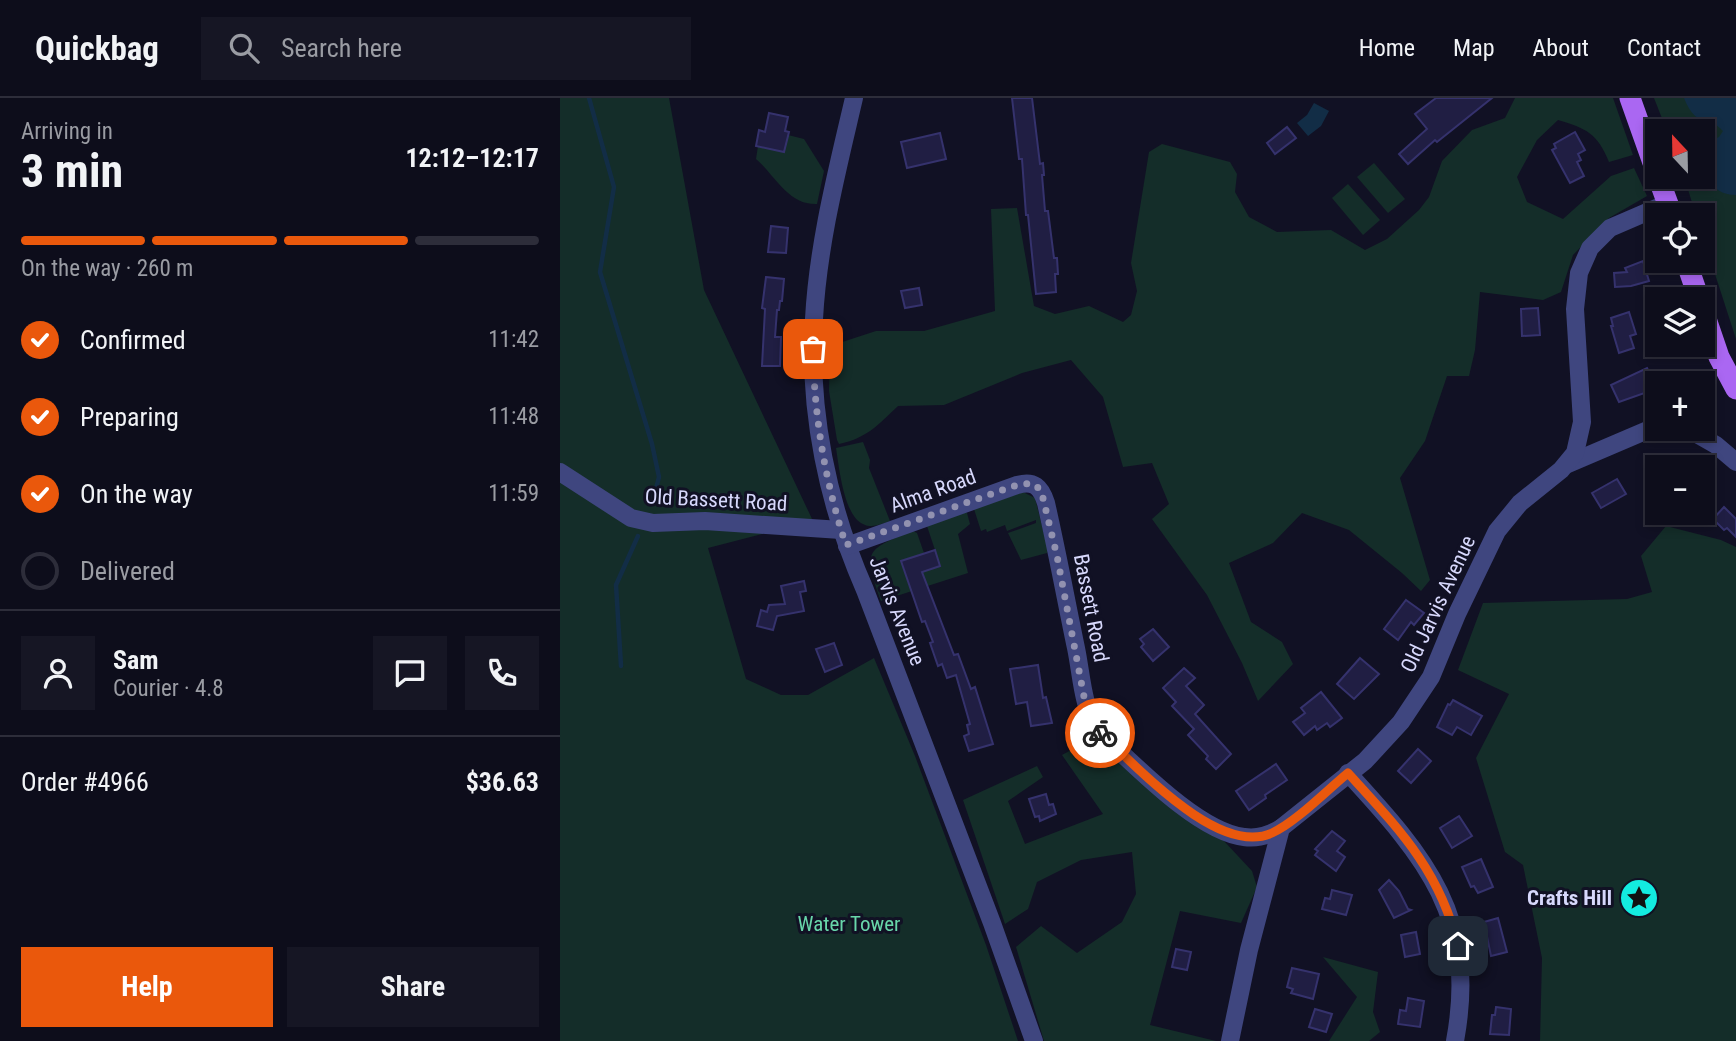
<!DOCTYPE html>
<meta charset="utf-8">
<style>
body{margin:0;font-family:"Roboto Condensed",sans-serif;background:#161624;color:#f1f3f6;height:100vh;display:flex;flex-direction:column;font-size:26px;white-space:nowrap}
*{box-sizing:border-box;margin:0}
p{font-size:23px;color:#9a9ca3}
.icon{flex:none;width:38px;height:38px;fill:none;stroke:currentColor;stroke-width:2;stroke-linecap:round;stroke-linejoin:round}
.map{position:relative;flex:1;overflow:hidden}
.sheet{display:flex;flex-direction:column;background:#0d0d1b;width:560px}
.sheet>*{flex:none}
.needle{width:46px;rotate:338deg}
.fabs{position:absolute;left:1085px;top:21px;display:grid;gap:14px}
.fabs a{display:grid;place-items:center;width:70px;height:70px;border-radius:0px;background:#0d0d1b;box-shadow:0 4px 10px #0003,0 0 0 2px #2d2d3a;font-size:35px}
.pin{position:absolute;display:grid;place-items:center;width:60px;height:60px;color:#fff;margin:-30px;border-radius:14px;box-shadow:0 4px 10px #0006}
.courier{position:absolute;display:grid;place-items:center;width:70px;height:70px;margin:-35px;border:5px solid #ea580c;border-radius:50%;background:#fff;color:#222;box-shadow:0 2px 9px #0007}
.head em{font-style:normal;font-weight:700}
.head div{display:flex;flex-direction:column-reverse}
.head{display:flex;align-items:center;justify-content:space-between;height:119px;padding:0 21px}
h1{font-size:46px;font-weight:700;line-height:52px}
.bar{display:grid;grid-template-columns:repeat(4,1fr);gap:10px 7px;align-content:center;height:84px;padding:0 21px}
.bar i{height:9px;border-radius:5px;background:#2d2d3a}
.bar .current{background:#ea580c}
.bar p{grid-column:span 4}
.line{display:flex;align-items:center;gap:18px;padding:0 21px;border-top:2px solid #2d2d3a}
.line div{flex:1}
.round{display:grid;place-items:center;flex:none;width:74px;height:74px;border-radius:0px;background:#161624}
ol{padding:0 21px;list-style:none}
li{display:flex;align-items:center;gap:21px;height:77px}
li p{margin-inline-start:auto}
li .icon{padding:7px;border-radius:50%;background:#ea580c;color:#fff;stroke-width:4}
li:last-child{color:#9a9ca3}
li i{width:38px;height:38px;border:4px solid #2d2d3a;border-radius:50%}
.action{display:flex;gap:14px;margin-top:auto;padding:14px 21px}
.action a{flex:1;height:80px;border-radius:0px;background:#ea580c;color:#fff;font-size:28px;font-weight:700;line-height:80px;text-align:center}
.action a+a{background:#161624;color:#f1f3f6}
header{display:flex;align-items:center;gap:42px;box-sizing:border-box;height:98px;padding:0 35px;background:#0d0d1b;border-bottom:2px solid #2d2d3a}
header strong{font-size:33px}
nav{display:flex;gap:38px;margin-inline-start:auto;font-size:24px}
.search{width:490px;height:63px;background:#161624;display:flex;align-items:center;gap:18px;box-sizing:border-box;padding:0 24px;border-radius:0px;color:#9a9ca3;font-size:26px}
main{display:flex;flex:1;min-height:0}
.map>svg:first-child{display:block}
.green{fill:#142d29}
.water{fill:#122d46}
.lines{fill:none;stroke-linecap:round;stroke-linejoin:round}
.stream{stroke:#122d46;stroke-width:4.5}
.building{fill:#201e43;stroke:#35326d;stroke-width:2}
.minor{stroke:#3f467f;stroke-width:18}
.major{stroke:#aa67f2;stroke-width:21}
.done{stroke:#9292b0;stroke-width:7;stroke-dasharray:0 12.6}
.route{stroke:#ea580c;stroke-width:9}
.labels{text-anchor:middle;stroke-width:6;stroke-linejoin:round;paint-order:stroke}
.street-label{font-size:21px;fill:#d7d8fc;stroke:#111124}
.poi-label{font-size:21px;font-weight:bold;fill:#d7d8fc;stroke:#111124;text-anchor:end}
.park-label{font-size:21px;fill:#68d6aa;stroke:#111124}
</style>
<header>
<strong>Quickbag</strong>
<div class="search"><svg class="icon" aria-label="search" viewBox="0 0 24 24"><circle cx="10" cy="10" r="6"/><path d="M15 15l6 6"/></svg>Search here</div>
<nav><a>Home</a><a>Map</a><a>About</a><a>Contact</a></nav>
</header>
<main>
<section class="sheet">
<div class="head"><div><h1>3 min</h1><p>Arriving in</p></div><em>12:12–12:17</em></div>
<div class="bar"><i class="current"></i><i class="current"></i><i class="current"></i><i></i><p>On the way · 260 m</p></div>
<ol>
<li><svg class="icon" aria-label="check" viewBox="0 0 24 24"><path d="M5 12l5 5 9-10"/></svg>Confirmed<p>11:42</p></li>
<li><svg class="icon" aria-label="check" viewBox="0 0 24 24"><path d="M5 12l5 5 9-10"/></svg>Preparing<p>11:48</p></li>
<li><svg class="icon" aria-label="check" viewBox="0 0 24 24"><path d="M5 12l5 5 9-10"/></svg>On the way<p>11:59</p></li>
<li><i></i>Delivered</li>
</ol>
<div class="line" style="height:126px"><a class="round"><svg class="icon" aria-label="person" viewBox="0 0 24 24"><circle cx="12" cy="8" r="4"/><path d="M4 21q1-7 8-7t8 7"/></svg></a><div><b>Sam</b><p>Courier · 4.8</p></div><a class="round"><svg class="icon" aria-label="chat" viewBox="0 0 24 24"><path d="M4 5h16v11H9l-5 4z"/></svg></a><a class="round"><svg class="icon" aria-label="phone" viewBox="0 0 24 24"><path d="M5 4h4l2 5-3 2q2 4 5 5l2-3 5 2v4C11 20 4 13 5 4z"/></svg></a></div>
<div class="line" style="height:91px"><div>Order #4966</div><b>$36.63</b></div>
<div class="action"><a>Help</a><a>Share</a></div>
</section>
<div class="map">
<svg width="1176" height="943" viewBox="0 0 1176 943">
<rect width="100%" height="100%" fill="#111124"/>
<!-- green -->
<g class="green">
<path d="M0,0H109L144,192L253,423L148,450L186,581L221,597H248L314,560L355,658L426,847L458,943H0Z"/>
<path d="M955,0H1053L1073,57L1049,64C1038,36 1026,30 998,22L977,42L957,79L967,104L1003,121L1051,78L1074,70L1087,98L1049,120L1013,157L1001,194L983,202L920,194L915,252L909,278H887L865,343L840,380L870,482L861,493L842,475L789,432L742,415L713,445L669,465L691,524L722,544L733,566L698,603L682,565L647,497L592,421L609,406L592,365L563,369L543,299L511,262L462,275L384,307L338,308C318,327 307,340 279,346L277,342L269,293L270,248L316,233H364L435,213L431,111L457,110L474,208L495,216L529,208L563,224L571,217L577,193L571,165L589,54L602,46L670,64L677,76L675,94L689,119L717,134L771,132L805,152L827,141L859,112L869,99L882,63L912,32L945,20Z"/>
<path d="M1094,0H1176V241L1143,139V117H1136L1124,79H1143V33H1107Z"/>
<path d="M228,37L244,41L264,73L257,106C228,107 215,77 196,61L198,48L224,54Z"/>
<path d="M814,65L845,101L828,115L797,79Z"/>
<path d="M788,86L820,122L803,137L772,100Z"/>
<path d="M303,344L310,362L309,370L330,423C321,426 312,431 303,426C284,418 279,369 276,350Z"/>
<path d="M463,394L475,400L488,452L487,455L461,462L448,435L476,425V422L447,433L445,427L427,434L426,431L421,433L414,411Z"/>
<path d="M404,414L407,415L410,426L398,436L408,475L321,503C304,454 303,452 353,433L357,435L364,455L341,463L349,488L364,483L362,474L380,467L367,428Z"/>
<path d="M1106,428L1161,442L1176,449V943H980L982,860L963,767L945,754L916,660L949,596L898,572L923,505L1067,501L1092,494L1081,458Z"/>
<path d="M531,641L595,694L664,743L692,773L697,789L681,825L620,813L590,927L656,943H484L456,849L481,828L517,855L562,824L576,796L572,754L521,762L477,784L468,811L445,826L403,702L477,668L483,679L448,703L465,746L543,716L502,657Z"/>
<path d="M763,859L818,874L813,914L820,934L809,943H769L797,899Z"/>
</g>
<!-- water -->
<g class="water">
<path d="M1124,0H1176V97C1148,97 1142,71 1143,47L1159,39L1163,33C1148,16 1137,32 1124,0Z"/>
<path d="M754,5L769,13L761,28L748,38L737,25L747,17Z"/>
</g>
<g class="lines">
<!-- stream -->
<g class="stream">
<path d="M29,0L54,89L40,174L92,346L99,379L92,406"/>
<path d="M61,568L56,487L78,438"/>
</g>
</g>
<!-- building -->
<g class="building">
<path d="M452,0H472L480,66L483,65L484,77H482L485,113H488L494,160H497L498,176H495L496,194L476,196L468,117H466L462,61H459Z"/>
<path d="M876,0H932L877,44L875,42L848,66L839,56L867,31L855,16Z"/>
<path d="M209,15L228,19L225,33L229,34L224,54L196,48L199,32L205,34Z"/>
<path d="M727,29L736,40L715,56L707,45Z"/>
<path d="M1015,34L1025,52L1018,56L1021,62L1017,64L1024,78L1010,85L992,52L996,50L994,46Z"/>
<path d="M380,35L386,61L347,70L341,44Z"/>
<path d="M211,128L228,130L226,155L208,154Z"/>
<path d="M1083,163L1089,183L1071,188L1055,189L1054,175L1067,174L1065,170Z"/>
<path d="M206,179L224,181L222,203H220L219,212H217L215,239H221L220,268H202L205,211L202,210Z"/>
<path d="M359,190L362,207L345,210L341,193Z"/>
<path d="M978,210L980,237L962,238L961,211Z"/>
<path d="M1069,214L1076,236L1070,238L1074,250L1059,255L1051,228H1053L1051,220Z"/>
<path d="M1087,270L1096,291L1059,304L1051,287Z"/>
<path d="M1057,381L1066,396L1041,410L1032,395Z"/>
<path d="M1164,409L1176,421V439L1167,430L1164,432L1153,421Z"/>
<path d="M375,452L380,468L362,474L394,557L398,556L411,591L415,589L433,646L409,653L404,638L409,636L407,627L410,626L396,577L387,580L382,566L378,568L370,545L373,544L365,523L362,524L341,463Z"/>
<path d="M244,483L246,493L240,494L244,513L217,518L213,532L197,528L201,512L207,514L209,507L225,506L221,488Z"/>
<path d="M846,502L864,515L854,527L851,524L838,542L824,531Z"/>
<path d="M593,531L609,549L593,563L581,549L584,546L580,541Z"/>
<path d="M274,545L282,567L265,574L256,551Z"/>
<path d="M800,560L819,576L794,601L777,586Z"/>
<path d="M478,567L483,600L486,599L492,625L471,628L467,604L456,606L450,571Z"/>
<path d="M624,570L635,580L626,588L644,607L635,616L671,656L656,671L646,661L648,658L628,637L634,631L612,608L616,604L603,590Z"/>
<path d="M761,594L782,620L770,629L767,625L757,632L755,628L744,637L733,624L745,615L741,610Z"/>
<path d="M893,602L922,618L911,637L897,629L892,637L877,629L888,606L890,607Z"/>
<path d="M858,651L871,663L851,685L838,673Z"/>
<path d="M716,666L727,682L705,697L706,700L689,712L676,693Z"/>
<path d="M486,696L489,707L493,706L496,716L480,723L479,718L475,719L469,701Z"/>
<path d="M899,718L912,738L892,750L880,730Z"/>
<path d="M772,733L785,743L777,753L785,759L776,773L755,757L758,753L755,751Z"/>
<path d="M921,761L933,789L918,795L914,788L911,789L902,769Z"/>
<path d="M829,782L839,793L848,811L851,812L834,820L819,792Z"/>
<path d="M772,792L792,797L786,817L762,811L765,800L770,801Z"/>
<path d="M938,820L947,854L931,858L924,824Z"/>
<path d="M856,834L860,856L845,859L841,837Z"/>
<path d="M616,851L631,854L627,872L612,869Z"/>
<path d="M732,870L759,876L753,901L731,895L733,891L727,889Z"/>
<path d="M848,900L864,903L860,929L838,926L840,912L846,913Z"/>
<path d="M936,909L951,911L949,937L930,936L932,917H935Z"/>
<path d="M755,911L772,916L766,934L749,929Z"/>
</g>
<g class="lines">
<!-- minor -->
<g class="minor">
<path d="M294,0C277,73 258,146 254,221C248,313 268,408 305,492L432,825L474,943"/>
<path d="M1128,331L1156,347L1176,364"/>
<path d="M1008,366L1097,328"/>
<path d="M0,374L71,420L93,425L145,423L281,432"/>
<path d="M287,448L457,387C474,382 481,389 486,405C497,453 506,502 516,550C522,579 522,609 539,634C573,665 638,734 684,739C697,741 710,737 721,730"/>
<path d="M788,675C866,760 918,819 895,943"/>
<path d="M670,943L689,852L721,730L805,663L841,624L871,579L897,516L937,433L960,405L1001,372L1015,355L1022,324L1015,211L1019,175L1030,150L1050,130L1108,105"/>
</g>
<!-- major -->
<g class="major">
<path d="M1070,0L1097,76"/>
<path d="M1098,79L1112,117"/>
<path d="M1126,163L1139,201"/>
<path d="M1143,212L1159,259L1176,291"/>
</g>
</g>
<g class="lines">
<!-- done -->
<path class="done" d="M253,251C254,318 265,384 286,447L457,387L472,385L481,392L497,458L526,609L530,620L540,635"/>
<!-- route -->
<path class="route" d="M540,635C577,668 658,759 712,735C736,724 766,693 788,675C838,730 880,772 898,848"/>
</g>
<!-- icons -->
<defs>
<symbol id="sight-disc" viewBox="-11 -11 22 22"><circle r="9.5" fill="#13ebe0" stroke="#111124"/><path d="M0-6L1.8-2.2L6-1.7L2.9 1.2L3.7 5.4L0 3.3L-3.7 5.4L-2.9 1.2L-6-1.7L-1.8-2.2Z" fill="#111"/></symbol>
</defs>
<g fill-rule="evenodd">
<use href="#sight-disc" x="1057" y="778" width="44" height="44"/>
</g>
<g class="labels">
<!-- street labels -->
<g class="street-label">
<text transform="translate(373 393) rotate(-20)" y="7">Alma Road</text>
<text transform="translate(156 402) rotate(3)" y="7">Old Bassett Road</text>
<text transform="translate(878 506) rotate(-65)" y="7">Old Jarvis Avenue</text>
<text transform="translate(531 510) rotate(79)" y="7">Bassett Road</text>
<text transform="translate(337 513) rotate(68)" y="7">Jarvis Avenue</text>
</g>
<!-- poi labels -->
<g class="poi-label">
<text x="1052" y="807">Crafts Hill</text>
</g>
<!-- park labels -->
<g class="park-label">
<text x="289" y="833">Water Tower</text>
</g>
</g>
</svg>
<div class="fabs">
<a><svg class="needle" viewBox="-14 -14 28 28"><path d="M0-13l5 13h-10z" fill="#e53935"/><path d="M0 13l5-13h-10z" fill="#9a9ca3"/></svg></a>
<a><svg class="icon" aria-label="locate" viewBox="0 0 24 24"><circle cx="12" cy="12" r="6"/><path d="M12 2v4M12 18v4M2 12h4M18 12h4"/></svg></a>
<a><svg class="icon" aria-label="layers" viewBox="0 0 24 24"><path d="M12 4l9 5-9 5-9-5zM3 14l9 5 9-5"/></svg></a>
<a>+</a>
<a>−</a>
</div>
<div class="pin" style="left:253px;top:251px;background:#ea580c"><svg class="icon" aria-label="bag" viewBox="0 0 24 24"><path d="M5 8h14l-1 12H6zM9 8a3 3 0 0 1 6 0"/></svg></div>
<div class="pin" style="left:898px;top:848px;background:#1f2937"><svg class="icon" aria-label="home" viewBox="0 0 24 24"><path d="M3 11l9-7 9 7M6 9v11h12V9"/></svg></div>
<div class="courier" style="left:540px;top:635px"><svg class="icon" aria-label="bike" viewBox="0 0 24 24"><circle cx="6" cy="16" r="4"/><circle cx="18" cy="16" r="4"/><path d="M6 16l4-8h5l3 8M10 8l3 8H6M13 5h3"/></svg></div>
</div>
</main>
